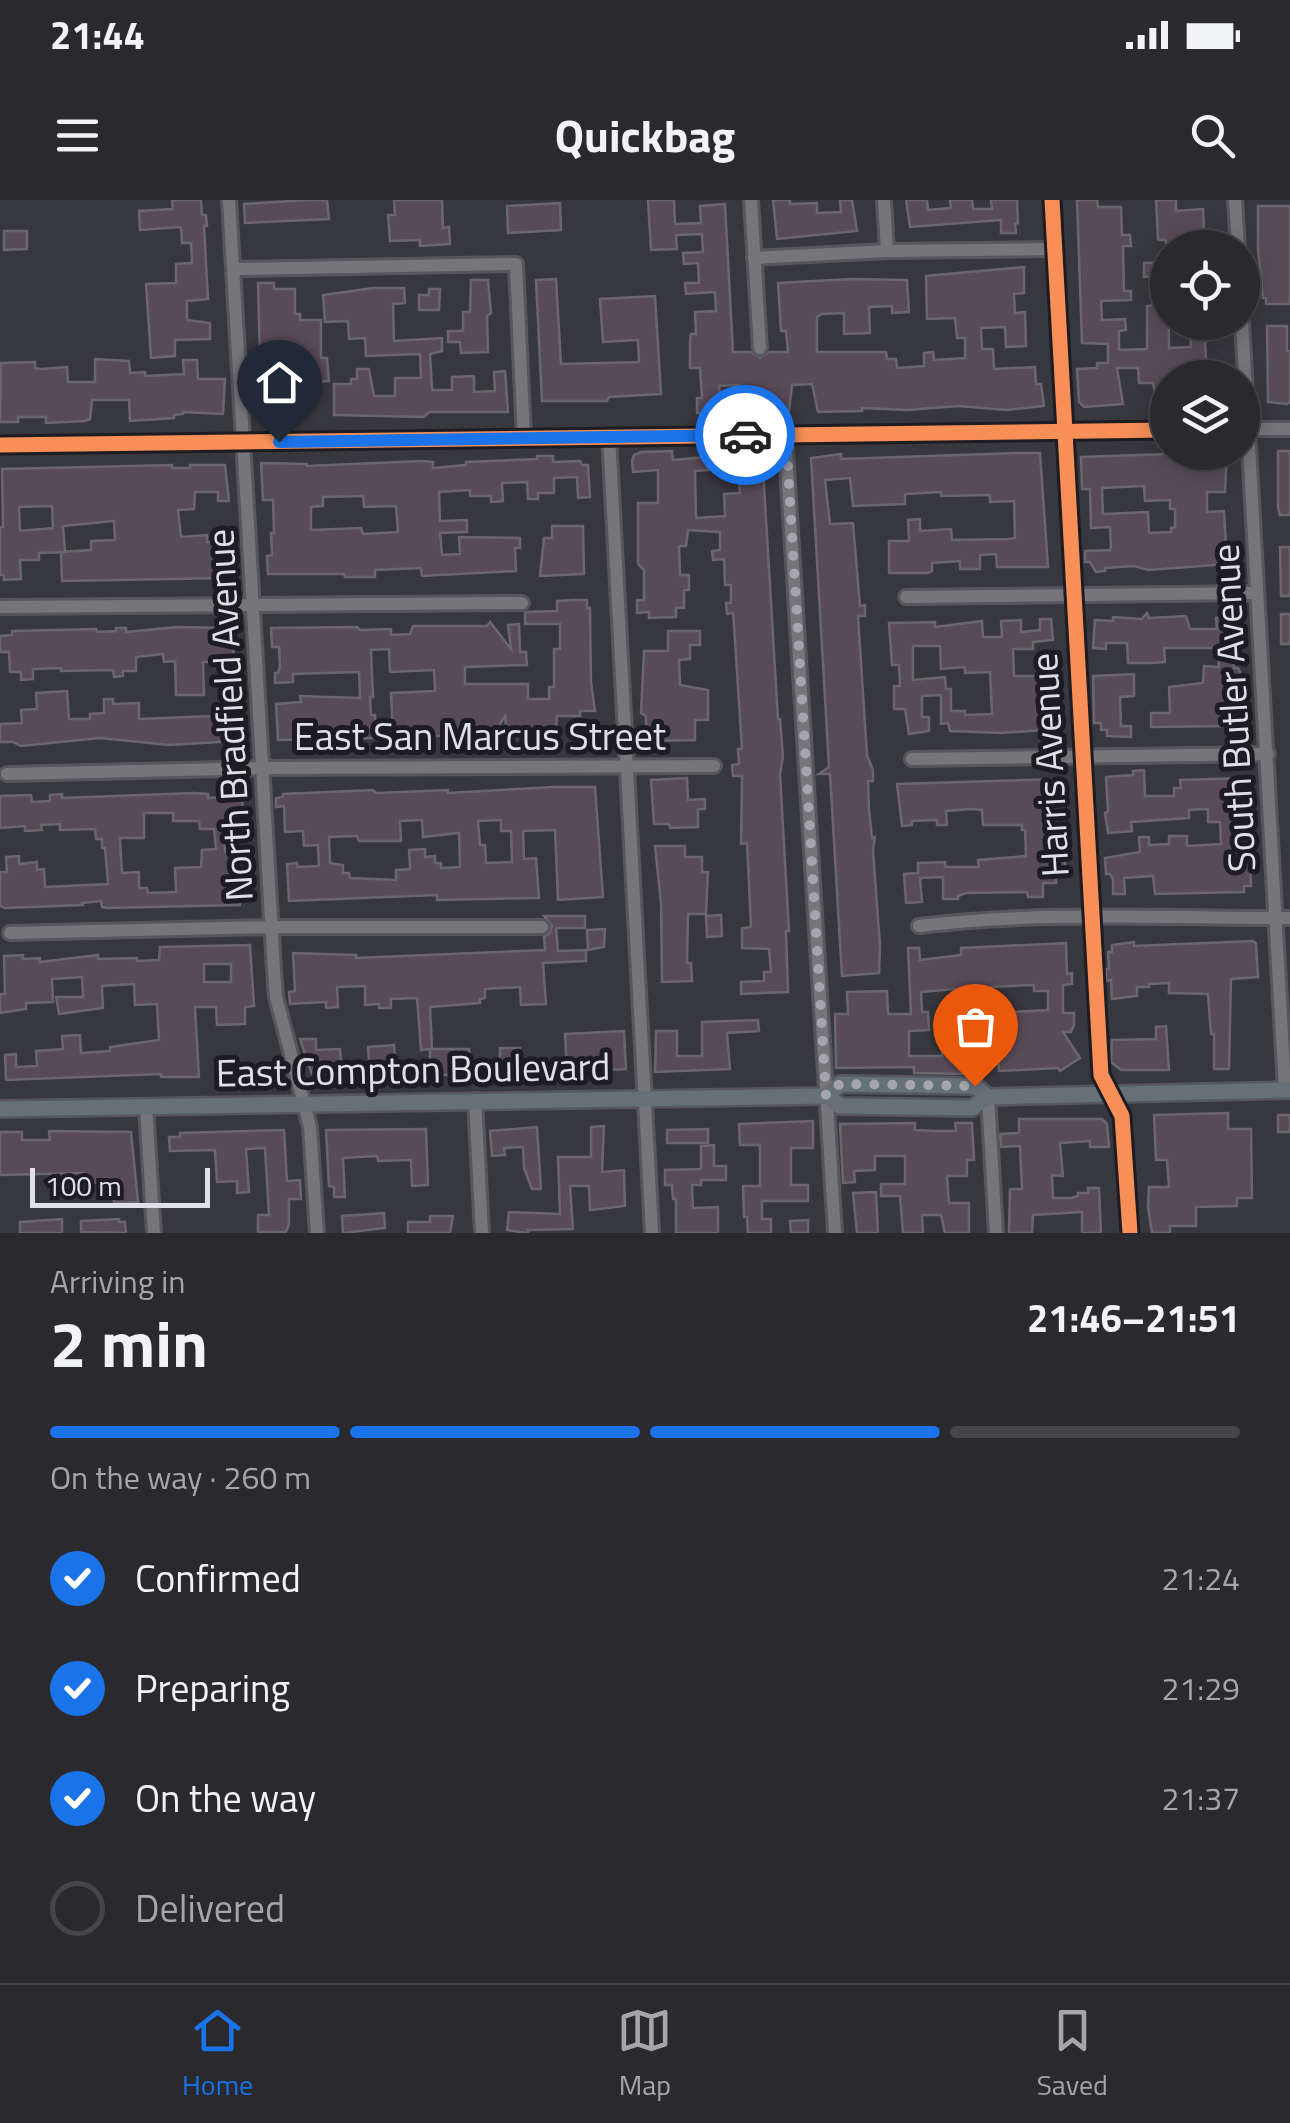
<!DOCTYPE html>
<meta charset="utf-8">
<style>
body{margin:0;font-family:"Titillium Web",sans-serif;background:#313136;color:#f1f3f6;height:100vh;display:flex;flex-direction:column;font-size:38px;white-space:nowrap}
*{box-sizing:border-box;margin:0}
p{font-size:32px;color:#a5a6aa}
.icon{flex:none;width:55px;height:55px;fill:none;stroke:currentColor;stroke-width:2;stroke-linecap:round;stroke-linejoin:round}
.map{position:relative;height:1033px;overflow:hidden}
.details{display:flex;flex-direction:column;background:#29292e;flex:1}
.details>*{flex:none}
.buttons{position:absolute;left:1150px;top:30px;display:grid;gap:20px}
.buttons a{display:grid;place-items:center;width:110px;height:110px;border-radius:50%;background:#29292e;box-shadow:0 5px 25px #0003,0 0 0 2px #45454a;font-size:50px}
.scale{position:absolute;left:30px;bottom:25px;width:180px;box-sizing:border-box;padding-left:10px;border:5px solid #e0e0e9;border-top:0;font-size:28px;line-height:35px;white-space:nowrap;color:#e0e0e9;-webkit-text-stroke:8px #1c1c22;paint-order:stroke}
.pin{position:absolute;display:grid;place-items:center;width:85px;height:85px;color:#fff;margin:-102px -42px;border-radius:50% 50% 50% 0;rotate:-45deg;box-shadow:0 0 10px #0007}
.pin .icon{rotate:45deg}
.courier{position:absolute;display:grid;place-items:center;width:100px;height:100px;margin:-50px;border:8px solid #1a73e8;border-radius:50%;background:#fff;color:#222;box-shadow:0 2px 12px #0007}
.headline em{font-style:normal;font-weight:700}
.headline div{display:flex;flex-direction:column-reverse}
.headline{display:flex;align-items:center;justify-content:space-between;height:170px;padding:0 50px}
h1{font-size:65px;font-weight:700;line-height:75px}
.bar{display:grid;grid-template-columns:repeat(4,1fr);gap:15px 10px;align-content:center;height:120px;padding:0 50px}
.bar i{height:12px;border-radius:8px;background:#45454a}
.bar .selected{background:#1a73e8}
.bar p{grid-column:span 4}
ol{padding:0 50px;list-style:none}
li{display:flex;align-items:center;gap:30px;height:110px}
li p{margin-inline-start:auto}
li .icon{padding:10px;border-radius:50%;background:#1a73e8;color:#fff;stroke-width:4}
li:last-child{color:#a5a6aa}
li i{width:55px;height:55px;border:5px solid #45454a;border-radius:50%}
.status{display:flex;justify-content:space-between;align-items:center;height:70px;padding:0 50px;background:#29292e;direction:ltr}
.status svg{height:28px;fill:currentColor}
header{display:flex;justify-content:space-between;align-items:center;height:130px;padding:0 50px;background:#29292e;font-size:45px;font-weight:700}
.menu{display:flex;justify-content:space-around;align-items:center;height:140px;border-top:2px solid #45454a;background:#29292e;font-size:28px;color:#a5a6aa}
.menu a{display:grid;justify-items:center;gap:5px}
.menu .selected{color:#1a73e8}
.map>svg:first-child{display:block}
.building{fill:#594a58;stroke:#6a676c;stroke-width:2.5;fill-rule:evenodd}
.lines{fill:none;stroke-linecap:round;stroke-linejoin:round}
.minor-casing{stroke:#56565c;stroke-width:18}
.major-casing{stroke:#56565c;stroke-width:20}
.minor{stroke:#75757a;stroke-width:12}
.major{stroke:#657077;stroke-width:15}
.cycleway-casing{stroke:#1c1c22;stroke-width:21}
.cycleway{stroke:#f78f57;stroke-width:15}
.done{stroke:#a5a5ad;stroke-width:10;stroke-dasharray:0 18}
.route{stroke:#1a73e8;stroke-width:12}
.labels{text-anchor:middle;stroke-width:10;stroke-linejoin:round;paint-order:stroke}
.street-label{font-size:38px;fill:#e0e0e9;stroke:#1c1c22}
</style>
<div class="status"><b>21:44</b><svg viewBox="0 0 49 12"><path d="M0 12V9h3v3zM5 12V6h3v6zM10 12V3h3v9zM15 12V0h3v12zM26 1h20v11H26zM47 4h2v5h-2z"/></svg></div>
<header><svg class="icon" aria-label="menu" viewBox="0 0 24 24"><path d="M4 6h16M4 12h16M4 18h16"/></svg>Quickbag<svg class="icon" aria-label="search" viewBox="0 0 24 24"><circle cx="10" cy="10" r="6"/><path d="M15 15l6 6"/></svg></header>
<div class="map">
<svg width="1290" height="1033" viewBox="0 0 1290 1033">
<rect width="100%" height="100%" fill="#37373e"/>
<!-- building -->
<g class="building">
<path d="M172,0H201L202,15H206L207,26H204L208,99L187,101V120L210,123V139L175,140V156L151,158L146,84L176,83V64L192,63L191,43H182L181,27L140,30L139,11L173,9Z"/>
<path d="M308,0H327L329,19L245,23L244,4Z"/>
<path d="M394,0H442L443,28L449,27L450,44L420,46V40L390,41L388,15H395Z"/>
<path d="M648,0H674L675,24L701,23L700,6L725,4L733,152H751L760,158L769,152H788L786,131H781L778,83L852,79L907,80L909,112L892,113V106L869,107L870,133L844,134V113L822,114L817,117V152H886L887,159H896L897,168L924,166V153L933,152L934,160L965,158V138H957L955,118L927,119L926,76L1024,67V93L1014,94L1015,113L1025,112L1026,146L1006,147L1005,127L981,128L982,149H993L994,169L1035,167L1036,184H1041L1044,206L1006,210L959,206L907,210L862,208V211L818,212L812,184L792,185L789,212L745,213L740,201L739,185L719,186L720,196H716V212L697,213V198H702L700,168H690V140L691,134H696L695,112L716,111L715,92L686,94L685,83H699L698,63L684,64L683,53L703,52L702,34L676,35L677,49L651,50Z"/>
<path d="M773,0H790V4L817,3V13L841,12L840,0H852L857,31L777,39Z"/>
<path d="M906,0H927L928,10L951,8L950,0H972L973,9H992L991,0H1017L1018,23L1015,24L1016,33H1001V20L910,27Z"/>
<path d="M1077,0H1097L1098,7H1121L1122,35H1130L1131,46H1123L1124,91H1131V100L1101,101L1102,120L1125,119L1126,130L1119,131V150L1147,149V106L1155,105L1152,76L1144,77V63L1168,62L1169,148L1191,147L1190,122H1205L1206,128H1210V139L1205,142L1207,178H1168V204H1157L1153,183H1139L1138,168H1117L1123,204L1084,207L1079,202L1077,169L1097,168V163H1108V144L1082,143Z"/>
<path d="M1156,0H1176V11L1203,9L1205,48H1167L1166,40H1158Z"/>
<path d="M560,3L561,30L508,33L507,6Z"/>
<path d="M1258,6H1290V104H1266V98H1263L1258,49Z"/>
<path d="M4,31H27V49L4,50Z"/>
<path d="M556,79L561,164L639,162L638,140L603,142L600,99L655,96L661,194L609,197L607,201H542L536,80Z"/>
<path d="M471,80H488L491,113L487,116L488,152L461,153L460,142H448V131H463V112H470Z"/>
<path d="M258,83H274V89H295V114H300V120H321V158H327L329,181L314,182V193L301,195L302,215L258,216L253,160H260Z"/>
<path d="M373,88H404L405,103L393,104L394,141L442,138V151L430,154L432,190H452V177L474,176V192L495,191L494,172L505,171L508,212H429L424,217L334,215V184H351V179H357V169H369L374,196H395V178H421L420,154L366,156L365,138L349,139L348,121L325,122L323,95Z"/>
<path d="M429,89H440L439,110H419V95H429Z"/>
<path d="M1267,126H1287V151H1290V202L1287,204L1268,202Z"/>
<path d="M95,159L129,161L130,173L145,172V176L184,174L183,160H197L198,179H225L223,214L183,212V214L174,215V218L130,221L129,200H92L90,219L85,221L46,223V217H18V222H0L1,163L35,162V168L41,169L67,167L68,182H95Z"/>
<path d="M672,251L673,260L762,252L778,519H780L783,557L780,574L789,731H786L788,792L741,794V782L764,781V772H771L769,749L742,748V728L751,727L749,684L747,643L741,644L742,576H733L732,565L739,564L738,549H742L734,426L733,413L727,414L726,403H731V385H725L724,359L713,360L712,351L720,350V332L688,330L686,346H679L680,375H689V390H684V408H676V417L649,418V412L637,413V400H644V370L638,364V303H658V270L633,272L632,261L634,255L641,252ZM738,268L740,293L724,294L725,316L696,318L695,271Z"/>
<path d="M1278,251H1290V315H1280L1278,307Z"/>
<path d="M1227,252L1225,292H1207V312L1224,311L1226,345L1230,348L1231,361L1228,364L1148,370L1134,366L1105,368V371L1096,372L1090,362H1085V351L1110,350L1111,347L1110,327L1091,328L1090,289H1082L1081,257ZM1144,286L1145,301L1170,300V309H1175V327L1171,328V332L1149,333L1148,312L1103,314L1102,288Z"/>
<path d="M1017,253H1040L1048,367H997L996,354L980,355V369H960V361L932,363V371L928,373H889V341H909L908,320L920,319V331L951,329L952,340L1009,339L1015,338L1014,301L990,302V295L941,296V292L905,294V304L853,306L850,278L825,280L830,324L853,323L860,406L865,405V416H858L867,555L873,570V581H868L869,610L872,638L875,637L873,650L880,745L879,773L842,776L830,574H819L829,567L811,258L841,254V259Z"/>
<path d="M537,256H553V262L580,261L582,265H588L590,297L578,298L577,277L554,278V293H538V299H528L527,282L502,283L503,301L491,302V296H470V290L439,292L440,321L467,320V332L440,333L442,355L460,354L459,337L520,338V348H515L516,371L422,376L421,368L375,370V377H345L344,374H268L267,356L272,355L271,333H274L273,300H263L261,263L307,264V266L421,261L433,262V268L466,265V262L537,259ZM363,296L364,307L396,306L398,332L363,334L361,328L311,330V307L323,306V297Z"/>
<path d="M172,265V268H190V265H225L229,301H218V292H195L194,309L178,310L181,337L207,335V342L226,340L228,378L62,381L61,352L91,350V341L115,340L114,321L63,326L65,352L39,353V360H20L21,379L4,380V375H0V327H3L2,269ZM52,306L53,328L20,331L19,307Z"/>
<path d="M552,326H583L584,374L540,376L544,338H552Z"/>
<path d="M1280,347H1290V396H1281Z"/>
<path d="M573,400H587V408H590L591,482L595,511H580V516H557L555,537H507L505,516L489,541L483,535L393,537L391,493L435,491L434,470L390,472L389,449L371,450L373,497H370L371,515H375L376,538L278,540L276,504L301,502L300,496L360,498L359,472L293,474V482L275,483V473H278L280,467L279,447H272L271,428L357,427L360,430L391,429V435L410,434L413,426H487L490,422L511,449L508,425L519,424L520,452H526L527,465L465,467V484H528V499H549V487H554V449H560V424H525V412L557,411V401Z"/>
<path d="M1147,413L1149,418L1186,416L1190,429H1217L1216,418L1231,417L1234,468H1238L1240,472L1242,511H1237L1234,526L1151,527V513H1170L1169,487L1203,483L1204,466L1219,467L1218,448H1164L1165,462L1152,463H1128L1127,443H1106V449L1093,448L1095,420L1113,421V417L1142,419Z"/>
<rect x="1281" y="414" width="9" height="30"/>
<path d="M1040,419H1051L1053,440L1033,442V449H1013L1014,476H1042V464L1054,463L1058,529L1001,533L950,531L948,523L941,524V495L922,496V517H929V531L909,534L905,509H894V486H900L899,465H892L889,423L935,422V427L982,421L983,437H1002L1001,421L1021,420V432L1040,430ZM913,446H940L941,469L965,467V473L990,472L992,514L965,515V511H951V489H946L945,477L913,480Z"/>
<path d="M177,427L226,428V432L234,431L233,472L221,473V462H203L204,495H176L175,461L164,462L163,454L136,457V471H123V476L114,477L113,470L61,471V468L33,469V479L21,480V472H10L9,452H0V436L12,435V431L96,429L97,432L116,431V428H126V432Z"/>
<path d="M668,431H700V445H690V459L679,460L680,485L708,490V520H695V540L649,541L646,533V516L641,513L644,451H668Z"/>
<path d="M1134,474V496L1120,497L1121,526H1131V537L1107,536V530H1101V523H1094L1093,476Z"/>
<path d="M67,491L69,519H90V514L104,513V499H113V504L139,503V519L238,515L239,537L219,542L169,545L100,538L21,546L13,542H0V524L22,523L21,510L37,509L36,493Z"/>
<path d="M1144,570L1145,596H1174V588H1181L1180,580L1245,578L1247,610H1237L1239,640L1249,639L1251,686H1244V692L1155,694L1153,676L1124,678L1125,694H1113V679L1110,674H1106L1105,658L1140,652L1139,637H1149V645L1169,644V636H1187V646L1221,644L1220,622H1208V609L1189,610V618L1131,622L1132,631L1108,633L1105,613L1108,611L1106,577L1133,575V571Z"/>
<path d="M687,578L688,600L705,599V609H698V627L670,628L669,624H654L651,580Z"/>
<path d="M1060,579L1065,636L1056,637V661L1065,660V671L1056,672V683H1043V697H1028L1027,692L966,693L958,696V699H943V677L920,678L922,702L906,703L904,674L918,673V663L945,662V667H979L978,660L1026,656L1025,630H1022V625H983L982,610L972,609L946,611L947,625H937V620L912,621V625L902,626L897,584Z"/>
<path d="M553,587H595L603,697L558,700L555,630L523,631L524,659L536,658L539,698L437,700V695L289,701L287,664L297,663V667L319,666L318,645L304,646L303,631L285,632L284,606L276,607V598L283,597V594L373,590L376,593L448,590V593ZM422,620L423,637L459,633L460,667L441,668V663H435V656L425,657V649L409,650L410,669L396,670V680L350,678L349,673H343V665L330,663L329,637L357,636L359,641H401L400,621ZM501,620V631H511L512,662L486,663L485,645H480L478,621Z"/>
<path d="M194,593L208,594V598L242,596L243,614L236,615V630L224,631L225,652L248,651L250,693L240,694V705L107,708L102,707L101,701L82,703L83,705L5,708L0,706V672H7L6,657L19,656V664L37,662V670L44,669L45,687L108,684L105,648H102V639H96L95,629L60,630V624L41,625L42,630L25,631V626L0,628V596L31,595L32,602L50,601V595L62,594V598ZM144,613H173V621H199L200,629H214L216,649L202,650L201,667L175,668L176,692L148,693L147,688H139V672L122,673L120,638H144Z"/>
<path d="M655,646H685V657H702V672H708L706,714H688L687,763H691L692,781L662,782L661,703Z"/>
<path d="M721,715L722,736L707,737L706,716Z"/>
<path d="M544,716H585V728H556L558,751L586,750V761L543,763L546,804L521,805L520,787L485,789V798L480,799V803L430,807L432,849H469L472,875H430V849L421,850L417,798L391,799V808H379V804L365,805V786L337,787L338,807L326,808V802L290,804L289,792L295,791L293,753L356,755V758L545,750L544,737L550,733L552,726Z"/>
<path d="M605,729L604,747L588,750L587,730Z"/>
<path d="M1253,741L1256,743L1258,777L1231,779L1229,869H1214V834H1211L1208,794L1169,793V783L1149,784V787H1137V796L1112,799L1111,780L1106,781V769H1109L1108,752H1112V745L1134,742V746Z"/>
<path d="M1066,743L1067,774L1072,773V784L1063,785V813H1074V825L1071,832H1063L1080,858L1060,871L1058,868L999,871L998,858L977,859L976,828H969L968,813L981,812L980,791H967V788L921,792L922,812H928L929,830L909,831V856H942V834H953L954,857L968,856L969,874L914,873V867L836,868L835,814H848L847,792L887,791L888,814H911L908,748H919L920,760L961,755V748ZM1034,785V791H1048V810L993,813L992,787Z"/>
<path d="M250,745L254,806L245,807V824L217,825L216,807H195L199,877H161V874L6,880L5,855L16,854V867L37,866L36,851L63,849L62,836L80,835L81,853L110,851V847L159,840L157,804L135,805L134,784L102,786L103,808L59,814L56,797H83L82,777L52,779L53,802L26,803V809L0,813V794H5L4,756L23,755V759L40,758V762L98,755V759L137,758V761L159,760L160,747ZM204,764H231V782H204Z"/>
<path d="M758,820L759,831L727,833L730,869L655,872L656,831H677V856H702V822Z"/>
<path d="M1166,826L1169,870H1121L1111,862L1112,840L1156,839V827Z"/>
<path d="M624,831L626,869L567,872L565,834Z"/>
<path d="M300,839H316V850L340,849L342,876L312,874Z"/>
<path d="M394,845L396,876L370,875L368,847Z"/>
<rect x="500" y="848" width="20" height="15"/>
<path d="M1228,913V929H1251L1252,998H1237V1006L1196,1007V1026H1170V1033H1152L1148,1007L1149,987H1169L1167,960H1156L1154,915Z"/>
<rect x="1278" y="915" width="12" height="17"/>
<path d="M1019,919H1102L1107,924L1109,947H1090V941L1060,943L1063,976L1052,975L1053,998H1071L1078,996V993H1088V988H1099L1101,1033H1082V1012L1033,1015L1032,1033H1009L1010,989H1022L1020,946L1001,947L1000,934L1019,933Z"/>
<path d="M813,921V948H791V985H808V1001H762V1019H771V1033H748L747,1017H744L743,986H760V945H740L739,924Z"/>
<path d="M915,923V930L937,931H956L955,923H972L974,960H967V976H947L949,1003H969V1033H945L941,1015H922L923,1033H903L900,996H881V984H905V956H875V970L854,971L855,982L843,983L840,924Z"/>
<path d="M604,926L602,972L624,970L625,1006L590,1010L589,986H570L573,1029L528,1030V1033L507,1030L509,1012L560,1014L558,957H591V927Z"/>
<path d="M537,927L541,989H532L524,968L523,947L504,948L505,955L492,956L490,931Z"/>
<path d="M426,929L428,985L412,986L411,960L378,961L377,956L343,958L345,997H334V987L329,986L326,930Z"/>
<path d="M708,929V943H667V930Z"/>
<path d="M284,930L287,981L300,980L301,999H289V1024L286,1032H258V1015H269L265,948L246,949L249,992L237,993V981L217,982L215,950L170,951L169,937H180V933Z"/>
<path d="M49,931L131,932L138,1002L114,1003L113,982L85,983L84,973L0,975V932H22V940H50Z"/>
<path d="M714,945V966H726V980H701V985H692L693,1008L718,1007V1033H676V999H673L672,985H665V970L701,969V946Z"/>
<path d="M876,992L878,1033H857L853,993Z"/>
<path d="M384,1013L385,1028L343,1033L342,1016Z"/>
<path d="M430,1016H453L450,1033H408V1022H430Z"/>
<path d="M62,1019V1033H20V1022Z"/>
<path d="M119,1019V1022H125L126,1033L81,1032V1021Z"/>
<path d="M808,1020V1033H791L790,1021Z"/>
</g>
<g class="lines">
<defs>
<g id="minor">
<path d="M229,0L274,770L276,797L310,927L317,1033"/>
<path d="M751,0L760,148"/>
<path d="M884,0L887,51"/>
<path d="M1052,0L1101,875L1122,916L1130,1033"/>
<path d="M1235,0L1238,48"/>
<path d="M754,58L887,51L1054,49"/>
<path d="M235,69L516,64L524,238"/>
<path d="M1242,122L1285,889"/>
<path d="M1242,229H1290"/>
<path d="M785,235L835,1033"/>
<path d="M609,236L652,1033"/>
<path d="M0,245L1168,230"/>
<path d="M906,397L1257,393"/>
<path d="M0,407L522,403"/>
<path d="M912,559L1268,554"/>
<path d="M7,574L263,568L714,566"/>
<path d="M919,726C1041,711 1167,718 1290,718"/>
<path d="M10,733L272,727H542"/>
<path d="M988,897L996,1033"/>
<path d="M475,900L482,1033"/>
<path d="M146,907L154,1033"/>
</g>
<g id="major">
<path d="M827,896L840,884L975,886L988,897"/>
<path d="M0,909L827,896L840,906L972,908L988,897L1290,890"/>
</g>
</defs>
<!-- minor casing -->
<use href="#minor" class="minor-casing"/>
<!-- major casing -->
<use href="#major" class="major-casing"/>
<!-- minor -->
<use href="#minor" class="minor"/>
<!-- major -->
<use href="#major" class="major"/>
<defs>
<g id="cycleway">
<path d="M1052,0L1101,875L1122,916L1130,1033"/>
<path d="M0,245L1168,230"/>
</g>
</defs>
<!-- cycleway casing -->
<use href="#cycleway" class="cycleway-casing"/>
<!-- cycleway -->
<use href="#cycleway" class="cycleway"/>
</g>
<g class="lines">
<!-- done -->
<path class="done" d="M745,235H786L826,896L840,884L975,886"/>
<!-- route -->
<path class="route" d="M279,242L745,235"/>
</g>
<g class="labels">
<!-- street labels -->
<g class="street-label">
<text transform="translate(1234 508) rotate(-93)" y="13">South Butler Avenue</text>
<text transform="translate(230 515) rotate(-93)" y="13">North Bradfield Avenue</text>
<text x="480" y="550">East San Marcus Street</text>
<text transform="translate(1050 565) rotate(-93)" y="13">Harris Avenue</text>
<text transform="translate(413 870) rotate(-1)" y="13">East Compton Boulevard</text>
</g>
</g>
</svg>
<div class="buttons">
<a><svg class="icon" aria-label="locate" viewBox="0 0 24 24"><circle cx="12" cy="12" r="6"/><path d="M12 2v4M12 18v4M2 12h4M18 12h4"/></svg></a>
<a><svg class="icon" aria-label="layers" viewBox="0 0 24 24"><path d="M12 4l9 5-9 5-9-5zM3 14l9 5 9-5"/></svg></a>
</div>
<div class="scale">100 m</div>
<div class="pin" style="left:975px;top:886px;background:#ea580c"><svg class="icon" aria-label="bag" viewBox="0 0 24 24"><path d="M5 8h14l-1 12H6zM9 8a3 3 0 0 1 6 0"/></svg></div>
<div class="pin" style="left:279px;top:242px;background:#1f2937"><svg class="icon" aria-label="home" viewBox="0 0 24 24"><path d="M3 11l9-7 9 7M6 9v11h12V9"/></svg></div>
<div class="courier" style="left:745px;top:235px"><svg class="icon" aria-label="car" viewBox="0 0 24 24"><path d="M5 17H2v-5l4-1 3-4h7l3 4 3 1v5h-3M9 17h6M6 11h13"/><circle cx="7" cy="17" r="2"/><circle cx="17" cy="17" r="2"/></svg></div>
</div>
<section class="details">
<div class="headline"><div><h1>2 min</h1><p>Arriving in</p></div><em>21:46–21:51</em></div>
<div class="bar"><i class="selected"></i><i class="selected"></i><i class="selected"></i><i></i><p>On the way · 260 m</p></div>
<ol>
<li><svg class="icon" aria-label="check" viewBox="0 0 24 24"><path d="M5 12l5 5 9-10"/></svg>Confirmed<p>21:24</p></li>
<li><svg class="icon" aria-label="check" viewBox="0 0 24 24"><path d="M5 12l5 5 9-10"/></svg>Preparing<p>21:29</p></li>
<li><svg class="icon" aria-label="check" viewBox="0 0 24 24"><path d="M5 12l5 5 9-10"/></svg>On the way<p>21:37</p></li>
<li><i></i>Delivered</li>
</ol>
</section>
<nav class="menu">
<a class="selected"><svg class="icon" aria-label="home" viewBox="0 0 24 24"><path d="M3 11l9-7 9 7M6 9v11h12V9"/></svg>Home</a>
<a><svg class="icon" aria-label="map" viewBox="0 0 24 24"><path d="M3 6l6-2 6 2 6-2v14l-6 2-6-2-6 2zM9 4v14M15 6v14"/></svg>Map</a>
<a><svg class="icon" aria-label="saved" viewBox="0 0 24 24"><path d="M7 4h10v16l-5-4-5 4z"/></svg>Saved</a>
</nav>
